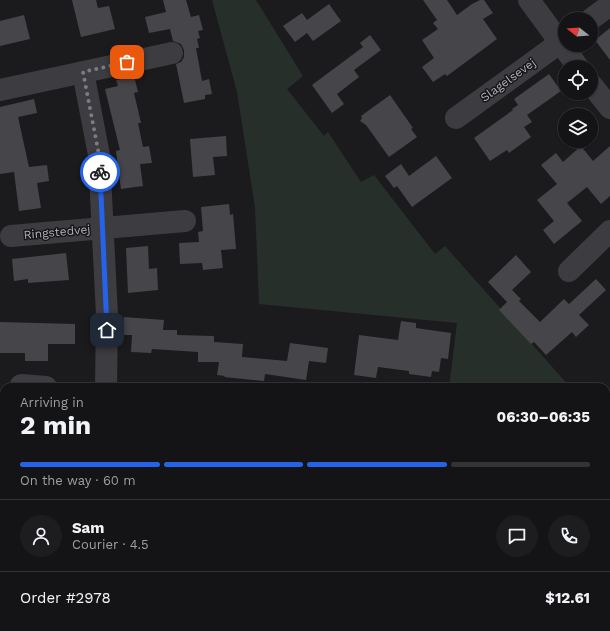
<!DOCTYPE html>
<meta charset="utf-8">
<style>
body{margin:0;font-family:"Work Sans",sans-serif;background:#1d1d1f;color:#f1f3f6;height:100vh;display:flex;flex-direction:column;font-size:15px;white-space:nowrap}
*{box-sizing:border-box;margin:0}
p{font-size:13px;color:#9d9ea1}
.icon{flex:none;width:22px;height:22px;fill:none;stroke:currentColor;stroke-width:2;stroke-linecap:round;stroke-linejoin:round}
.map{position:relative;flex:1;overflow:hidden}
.sheet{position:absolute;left:0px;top:383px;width:610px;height:248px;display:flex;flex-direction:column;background:#141416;border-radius:12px 12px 0 0;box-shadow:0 1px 3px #0004,0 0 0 1px #333335}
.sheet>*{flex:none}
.needle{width:26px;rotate:287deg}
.buttons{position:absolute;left:558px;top:12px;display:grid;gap:8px}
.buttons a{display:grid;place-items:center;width:40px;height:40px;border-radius:50%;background:#141416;box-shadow:0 1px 3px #0004,0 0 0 1px #333335;font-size:20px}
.pin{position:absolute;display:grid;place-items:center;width:34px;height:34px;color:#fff;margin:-17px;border-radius:8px;box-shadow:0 2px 6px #0006}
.courier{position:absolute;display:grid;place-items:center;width:40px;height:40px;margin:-20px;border:3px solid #2563eb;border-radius:50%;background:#fff;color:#222;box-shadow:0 1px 5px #0007}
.head em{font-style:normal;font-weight:700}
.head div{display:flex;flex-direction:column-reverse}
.head{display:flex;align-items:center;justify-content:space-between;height:68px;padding:0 20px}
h1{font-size:26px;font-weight:700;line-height:30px}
.bar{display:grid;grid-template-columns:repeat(4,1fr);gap:6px 4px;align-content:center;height:48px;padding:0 20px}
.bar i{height:5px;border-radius:3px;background:#333335}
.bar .current{background:#2563eb}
.bar p{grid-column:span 4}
.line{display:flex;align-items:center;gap:10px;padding:0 20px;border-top:1px solid #333335}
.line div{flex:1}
.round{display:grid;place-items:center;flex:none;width:42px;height:42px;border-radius:21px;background:#1d1d1f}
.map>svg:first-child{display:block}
.green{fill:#272f2a}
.building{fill:#46464a}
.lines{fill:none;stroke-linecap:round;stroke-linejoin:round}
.minor{stroke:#3d3d41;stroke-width:22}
.done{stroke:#7b7c84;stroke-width:4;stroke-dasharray:0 7.2}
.route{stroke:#2563eb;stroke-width:5}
.labels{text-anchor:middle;stroke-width:3;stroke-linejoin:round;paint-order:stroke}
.street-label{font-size:12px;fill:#afb1bb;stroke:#161618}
</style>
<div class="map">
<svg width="610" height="631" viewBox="0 0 610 631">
<rect width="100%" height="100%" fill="#1b1b1d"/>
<!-- green -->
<g class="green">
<path d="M212,0H256L303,76L287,89L324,136L328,132L361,182L374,175L435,254L445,246L570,387H449L457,323L259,304L255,208L237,92Z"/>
<path d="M606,428L610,432V627L603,631H348V627H606Z"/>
</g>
<!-- building -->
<g class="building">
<path d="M72,0H96L98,8L109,6L115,29L81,37Z"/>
<path d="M163,0H186L191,17L199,15L203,30L198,31L200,38L197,39L199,48H196L202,81L209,79L212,94L205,95V99L184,103L176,64L181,62L184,57V50L181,44L173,41L170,29L149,33L145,17L166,12Z"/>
<path d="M423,0H447L457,15L472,4L480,0H484L493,13L483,19L497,39L447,76L445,74L433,82L422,67L434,58L422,40L438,29L433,23L437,20Z"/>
<path d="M329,4L341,21L313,41L307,33L295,42L283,26L302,13L307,20Z"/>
<path d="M24,15L30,39L0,46V21Z"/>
<path d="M610,28V60L595,40Z"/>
<path d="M370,35L381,50L354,70L359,77L337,94L344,104L332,113L312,85L363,47L360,43Z"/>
<path d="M549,74L561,91L527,115L532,122L524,127L531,137L509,153L507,150L490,161L474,138L513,110L512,109L518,105L514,99Z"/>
<path d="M134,76L138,92L134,93L141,123H138L143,147L149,146L152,163L140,164L143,186L121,189L116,151L120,150L105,89L118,86L116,80Z"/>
<path d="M390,95L413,128L411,129L417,137L389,157L366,125L360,121L362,118L361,116Z"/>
<path d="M34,99L37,113L18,117L29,167L47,165L49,181L37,183L41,208L19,211L14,172L0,174V107Z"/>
<path d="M226,136L227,156L213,157L215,175L193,177L190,139Z"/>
<path d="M581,146L593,161L610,146V196L601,204L587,187L567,203L582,221L554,244L543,230L554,221L537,200L557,184L541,165L556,153L563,162Z"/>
<path d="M436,156L452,178L412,207L397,186L394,188L385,176L401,164L409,176Z"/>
<path d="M229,204L230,215L233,214L236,249L221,250L223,268L203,270L202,263L180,264L179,243L199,242L198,232L203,231L201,207Z"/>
<path d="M148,246L149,269L157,268L158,290L128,293L126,248Z"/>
<path d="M66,253L69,280L28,283V279L14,281L12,259Z"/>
<path d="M516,255L531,272L512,290L521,299L519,301L540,322L564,299L569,304L596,279L606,290L579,315L589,325L576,337L572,332L546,355L534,342L531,344L499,310L507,302L488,282Z"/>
<path d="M124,317L164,320L163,330H177V335L214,336V342L243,344L242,357L287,361L290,343L328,348L326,363L309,361L306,380L265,374L264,381L224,377L225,376L217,375L219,362H198V352L152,349L151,353L131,352L132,335H123Z"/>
<path d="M401,321L416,323V328L451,333L448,359L441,358L439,372L432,371L431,377L409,374V371L378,367L376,378L354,375L359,335L398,340Z"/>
<path d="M0,322L75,324V344H48V361H25V353H0Z"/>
</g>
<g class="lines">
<!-- minor -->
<g class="minor">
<path d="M529,0L578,67"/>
<path d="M591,19L610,5"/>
<path d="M83,72L99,155L107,316L106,387"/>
<path d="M591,84L610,108"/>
<path d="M0,90L172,53"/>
<path d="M456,118L565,39"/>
<path d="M11,236L185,221"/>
<path d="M569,271L610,231"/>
<path d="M21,385L46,387"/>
<path d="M0,469H4"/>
<path d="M606,544L610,545"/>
<path d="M606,619L610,616"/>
<path d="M53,631L54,627"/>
<path d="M245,631V627"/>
<path d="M584,631L591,627"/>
</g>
</g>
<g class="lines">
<!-- done -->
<path class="done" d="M100,172L99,155L83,72L127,62"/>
<!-- route -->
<path class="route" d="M100,172L107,330"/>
</g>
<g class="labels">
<!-- street labels -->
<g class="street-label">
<text transform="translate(508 80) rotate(-36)" y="4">Slagelsevej</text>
<text transform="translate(57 232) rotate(-5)" y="4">Ringstedvej</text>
</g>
</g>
</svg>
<div class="buttons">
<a><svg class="needle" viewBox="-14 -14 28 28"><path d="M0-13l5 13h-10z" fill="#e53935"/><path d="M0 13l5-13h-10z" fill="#9d9ea1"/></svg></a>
<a><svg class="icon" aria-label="locate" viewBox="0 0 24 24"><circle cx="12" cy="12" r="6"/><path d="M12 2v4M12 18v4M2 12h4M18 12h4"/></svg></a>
<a><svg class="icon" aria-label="layers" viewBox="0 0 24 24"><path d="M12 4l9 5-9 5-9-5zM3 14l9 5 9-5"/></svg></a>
</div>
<div class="pin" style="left:127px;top:62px;background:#ea580c"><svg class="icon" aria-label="bag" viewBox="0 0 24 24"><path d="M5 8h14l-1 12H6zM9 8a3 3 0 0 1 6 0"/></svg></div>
<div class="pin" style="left:107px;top:330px;background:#1f2937"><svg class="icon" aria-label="home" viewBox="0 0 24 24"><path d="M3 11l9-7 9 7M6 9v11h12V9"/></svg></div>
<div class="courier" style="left:100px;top:172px"><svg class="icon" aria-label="bike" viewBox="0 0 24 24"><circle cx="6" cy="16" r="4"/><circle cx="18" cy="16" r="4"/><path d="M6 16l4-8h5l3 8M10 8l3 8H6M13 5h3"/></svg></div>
<section class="sheet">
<div class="head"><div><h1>2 min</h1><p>Arriving in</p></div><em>06:30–06:35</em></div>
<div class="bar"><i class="current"></i><i class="current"></i><i class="current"></i><i></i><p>On the way · 60 m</p></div>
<div class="line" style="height:72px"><a class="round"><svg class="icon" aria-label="person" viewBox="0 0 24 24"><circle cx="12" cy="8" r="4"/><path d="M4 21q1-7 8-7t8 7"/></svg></a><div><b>Sam</b><p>Courier · 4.5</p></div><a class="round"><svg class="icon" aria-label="chat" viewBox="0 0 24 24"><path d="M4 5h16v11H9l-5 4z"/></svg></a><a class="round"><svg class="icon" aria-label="phone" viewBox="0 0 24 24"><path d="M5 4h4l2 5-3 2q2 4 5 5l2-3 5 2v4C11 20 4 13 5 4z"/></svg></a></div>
<div class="line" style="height:52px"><div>Order #2978</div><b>$12.61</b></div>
</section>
</div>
